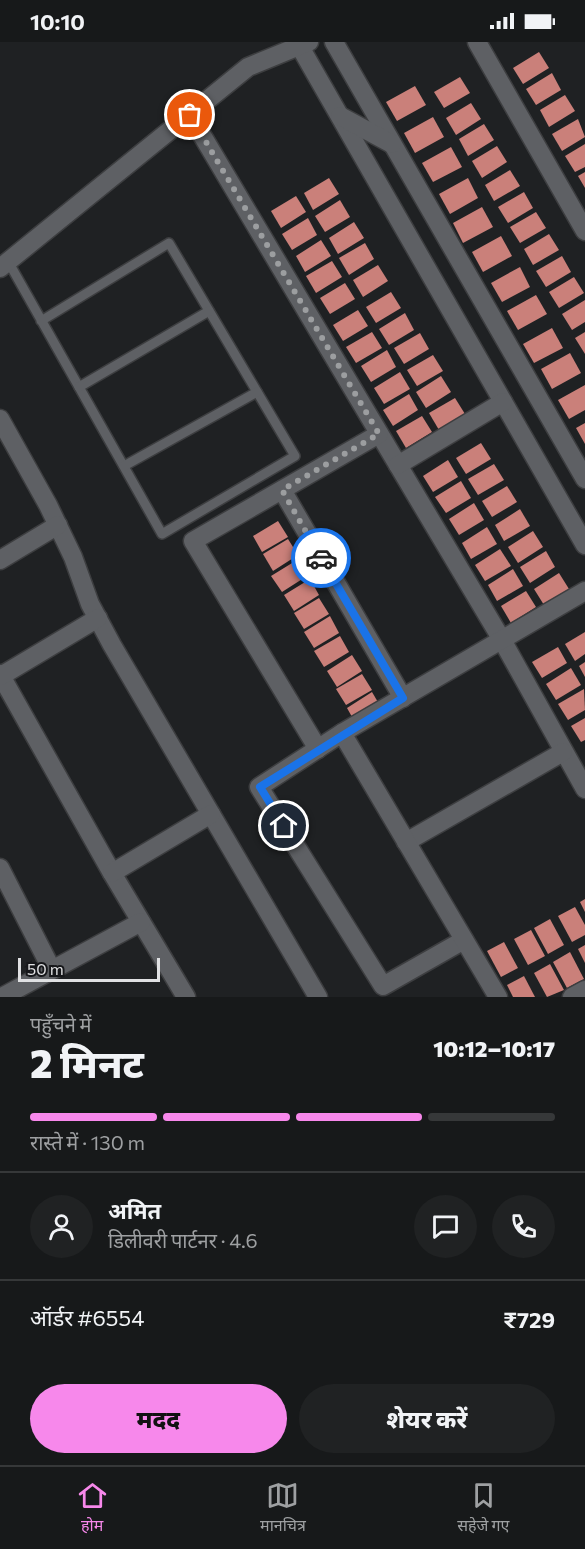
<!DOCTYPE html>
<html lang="hi">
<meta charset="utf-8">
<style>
body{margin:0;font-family:Commissioner,"Noto Sans Devanagari",sans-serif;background:#202223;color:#f1f3f6;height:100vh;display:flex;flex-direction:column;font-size:22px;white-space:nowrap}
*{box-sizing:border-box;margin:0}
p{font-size:20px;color:#9ea0a2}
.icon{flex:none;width:33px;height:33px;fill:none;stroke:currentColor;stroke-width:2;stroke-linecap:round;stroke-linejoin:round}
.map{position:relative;height:955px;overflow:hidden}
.panel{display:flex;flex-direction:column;background:#17191a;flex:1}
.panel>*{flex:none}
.scale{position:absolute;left:18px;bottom:15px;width:142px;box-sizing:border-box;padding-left:6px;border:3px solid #e0e1e3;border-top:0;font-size:16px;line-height:21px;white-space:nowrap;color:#e0e1e3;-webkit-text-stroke:4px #16171a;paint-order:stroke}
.pin{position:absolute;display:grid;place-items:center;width:51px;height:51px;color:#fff;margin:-26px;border:3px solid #fff;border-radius:50%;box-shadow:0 2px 6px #0007}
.courier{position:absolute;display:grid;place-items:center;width:60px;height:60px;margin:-30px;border:4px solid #1a73e8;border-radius:50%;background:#fff;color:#222;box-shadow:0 2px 8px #0007}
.summary em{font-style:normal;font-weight:800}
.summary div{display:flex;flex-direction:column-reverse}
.summary{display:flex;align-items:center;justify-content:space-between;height:102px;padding:0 30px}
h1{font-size:39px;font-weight:800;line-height:45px}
.bar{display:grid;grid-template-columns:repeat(4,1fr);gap:9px 6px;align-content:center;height:72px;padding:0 30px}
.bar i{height:8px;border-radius:4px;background:#363839}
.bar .active{background:#f788eb}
.bar p{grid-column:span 4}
.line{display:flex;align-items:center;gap:15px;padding:0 30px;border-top:2px solid #363839}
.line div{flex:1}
.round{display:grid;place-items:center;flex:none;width:63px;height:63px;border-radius:32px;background:#202223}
.cta{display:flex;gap:12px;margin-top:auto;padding:12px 30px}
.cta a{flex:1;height:69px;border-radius:36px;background:#f788eb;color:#111;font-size:24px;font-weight:800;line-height:69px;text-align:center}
.cta a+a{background:#202223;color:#f1f3f6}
.status{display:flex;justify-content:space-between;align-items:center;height:42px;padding:0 30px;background:#17191a;direction:ltr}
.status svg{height:16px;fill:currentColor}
.tab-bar{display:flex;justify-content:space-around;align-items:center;height:84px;border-top:2px solid #363839;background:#17191a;font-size:16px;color:#9ea0a2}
.tab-bar a{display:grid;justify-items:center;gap:3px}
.tab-bar .active{color:#f788eb}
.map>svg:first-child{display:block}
.building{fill:#ca807a}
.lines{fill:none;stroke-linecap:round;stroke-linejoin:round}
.service-casing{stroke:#3d3e40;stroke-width:12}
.minor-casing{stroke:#3d3e40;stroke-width:21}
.service{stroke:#5e6064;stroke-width:9}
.minor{stroke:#5e6064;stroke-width:18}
.done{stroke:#9c9ea0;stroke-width:6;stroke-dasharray:0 10.8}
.route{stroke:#1a73e8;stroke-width:8}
</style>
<div class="status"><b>10:10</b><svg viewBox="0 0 49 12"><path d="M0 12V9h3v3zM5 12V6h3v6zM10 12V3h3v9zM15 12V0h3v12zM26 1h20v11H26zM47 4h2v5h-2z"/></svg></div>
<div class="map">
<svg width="585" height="955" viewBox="0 0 585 955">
<rect width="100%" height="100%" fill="#1f2123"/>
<!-- building -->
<g class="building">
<path d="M539,10L549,26L523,42L513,26Z"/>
<path d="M552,31L561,48L536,63L526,47Z"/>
<path d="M460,35L470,51L444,66L434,50Z"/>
<path d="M415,44L426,63L397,79L386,60Z"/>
<path d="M565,53L575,69L549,85L540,68Z"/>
<path d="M471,61L481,77L456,93L446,76Z"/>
<path d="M433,75L444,95L415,111L404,91Z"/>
<path d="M578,77L585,95L562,109L552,92Z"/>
<path d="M484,82L494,98L468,114L459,97Z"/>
<path d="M585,102V125L575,130L565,114Z"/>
<path d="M497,104L507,120L482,136L472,119Z"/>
<path d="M451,105L462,125L433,140L422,121Z"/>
<path d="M510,128L520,144L494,159L485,143Z"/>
<path d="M585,130V146L578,134Z"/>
<path d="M329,136L339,152L313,168L304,151Z"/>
<path d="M468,136L478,156L450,172L439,152Z"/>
<path d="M524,150L533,166L508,181L498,165Z"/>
<path d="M296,154L306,170L281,186L271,169Z"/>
<path d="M340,158L350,175L325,190L315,174Z"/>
<path d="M482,165L493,185L463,201L453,181Z"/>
<path d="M536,170L546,186L520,201L510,185Z"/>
<path d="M308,176L317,193L292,208L282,192Z"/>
<path d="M354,180L364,196L338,212L329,196Z"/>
<path d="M549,192L559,208L533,223L524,207Z"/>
<path d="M501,194L512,214L483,230L472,210Z"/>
<path d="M321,198L331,214L305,230L296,214Z"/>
<path d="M365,201L374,217L349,233L339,216Z"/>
<path d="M562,214L571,230L546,245L536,229Z"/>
<path d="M332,219L342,235L316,251L306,234Z"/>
<path d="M378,223L388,239L363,255L353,238Z"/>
<path d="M520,225L530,245L502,260L491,241Z"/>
<path d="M574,235L584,251L559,266L549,250Z"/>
<path d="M345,241L355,257L330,272L320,256Z"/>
<path d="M391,250L401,266L376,281L366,265Z"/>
<path d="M536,253L547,272L518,288L507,269Z"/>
<path d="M585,258V280L572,288L562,272Z"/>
<path d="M358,268L368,284L343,299L333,283Z"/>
<path d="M405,271L414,288L389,303L379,287Z"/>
<path d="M552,286L563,306L534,321L523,302Z"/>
<path d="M372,290L382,306L356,321L346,305Z"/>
<path d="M585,290V312L575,296Z"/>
<path d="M420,291L429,307L404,322L394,306Z"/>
<path d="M387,308L396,325L371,340L361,324Z"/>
<path d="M570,311L581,331L552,347L541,327Z"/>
<path d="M433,313L443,329L417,344L407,328Z"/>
<path d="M400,330L410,347L384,362L374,346Z"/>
<path d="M441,334L451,350L426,366L416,350Z"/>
<path d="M585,343V368L569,377L558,358Z"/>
<path d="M409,352L418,368L393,384L383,368Z"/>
<path d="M455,356L465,372L439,388L429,371Z"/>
<path d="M422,374L432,390L406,406L396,389Z"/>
<path d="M585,381V402L576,386Z"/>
<path d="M481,401L491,417L466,432L456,416Z"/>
<path d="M448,418L458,435L433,450L423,434Z"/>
<path d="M494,422L504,438L478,453L468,437Z"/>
<path d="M461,439L471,456L446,471L435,455Z"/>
<path d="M507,444L517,460L492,475L482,459Z"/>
<path d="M474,461L484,478L459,493L449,477Z"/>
<path d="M520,467L530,484L504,499L495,483Z"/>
<path d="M278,479L288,495L262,510L253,494Z"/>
<path d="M487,485L497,502L471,517L462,501Z"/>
<path d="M533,489L543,505L518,521L508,505Z"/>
<path d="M288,497L298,513L273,529L263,512Z"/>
<path d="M500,507L511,524L485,539L475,523Z"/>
<path d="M546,509L555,525L530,541L520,525Z"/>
<path d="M297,518L307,534L282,550L271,534Z"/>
<path d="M513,527L523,544L497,559L488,543Z"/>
<path d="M559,531L569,547L544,563L534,547Z"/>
<path d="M310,537L319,553L294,569L284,553Z"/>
<path d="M526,549L536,565L511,581L501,564Z"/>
<path d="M319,556L329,572L304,587L294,571Z"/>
<path d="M330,574L339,591L314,606L304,590Z"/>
<path d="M585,590V612L575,619L565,602Z"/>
<path d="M340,594L349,610L324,625L314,609Z"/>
<path d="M558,605L567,621L542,636L532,620Z"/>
<path d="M352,613L362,629L337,645L327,629Z"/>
<path d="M585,620V635L579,624Z"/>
<path d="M571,626L581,643L556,658L546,642Z"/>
<path d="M362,632L372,648L346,663L336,647Z"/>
<path d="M584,647L585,668L568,678L558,662Z"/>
<path d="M372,650L382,667L356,682L347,666Z"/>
<path d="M585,676V698L581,700L571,684Z"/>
<path d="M585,857V870L580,860Z"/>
<path d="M575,865L585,883V893L572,900L558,874Z"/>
<path d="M550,877L564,903L548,912L534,886Z"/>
<path d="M531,888L545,914L528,923L514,897Z"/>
<path d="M504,900L518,926L501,935L487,909Z"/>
<path d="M585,903V921L578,907Z"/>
<path d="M570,910L584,937L567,946L553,920Z"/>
<path d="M550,922L564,948L547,955L534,931Z"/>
<path d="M524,934L535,955H513L507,943Z"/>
</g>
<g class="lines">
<defs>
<g id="service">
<path d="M9,221L162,492L295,414L169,201L41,279"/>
<path d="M79,345L209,269"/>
<path d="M124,424L257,350"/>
</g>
<g id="minor">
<path d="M334,0L585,437"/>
<path d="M477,0L585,189"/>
<path d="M299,3L585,503"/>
<path d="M190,73L502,598L585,747"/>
<path d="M340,74L392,102"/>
<path d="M0,226L248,25L309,0"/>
<path d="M0,377L48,463L73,515L90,562L112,603L318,955"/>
<path d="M398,423L503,360"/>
<path d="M282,448L403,656"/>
<path d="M0,518L58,483"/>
<path d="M0,632L112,831L186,955"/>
<path d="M1,634L98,576"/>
<path d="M342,691L259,745L383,944L464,898"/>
<path d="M318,707L193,499L379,392"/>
<path d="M406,800L563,710"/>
<path d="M0,826L52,928"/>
<path d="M112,831L211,772"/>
<path d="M2,955L141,880"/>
<path d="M498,955L342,691L585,549"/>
<path d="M572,955L585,948"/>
</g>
</defs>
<!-- service casing -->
<use href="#service" class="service-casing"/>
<!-- minor casing -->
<use href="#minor" class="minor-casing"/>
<!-- service -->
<use href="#service" class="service"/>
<!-- minor -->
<use href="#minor" class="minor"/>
</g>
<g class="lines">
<!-- done -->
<path class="done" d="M190,73L379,392L282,448L321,516"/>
<!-- route -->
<path class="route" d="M284,784L260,745L403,656L321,516"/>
</g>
</svg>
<div class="scale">50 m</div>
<div class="pin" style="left:190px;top:73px;background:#ea580c"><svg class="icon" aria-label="bag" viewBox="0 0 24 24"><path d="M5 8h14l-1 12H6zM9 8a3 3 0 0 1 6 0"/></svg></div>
<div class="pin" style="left:284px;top:784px;background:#1f2937"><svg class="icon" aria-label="home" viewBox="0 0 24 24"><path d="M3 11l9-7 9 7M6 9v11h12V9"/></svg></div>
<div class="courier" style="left:321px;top:516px"><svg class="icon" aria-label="car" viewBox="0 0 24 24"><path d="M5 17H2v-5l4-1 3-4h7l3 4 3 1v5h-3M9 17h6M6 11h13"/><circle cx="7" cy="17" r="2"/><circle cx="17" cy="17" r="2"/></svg></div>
</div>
<section class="panel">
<div class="summary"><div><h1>2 मिनट</h1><p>पहुँचने में</p></div><em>10:12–10:17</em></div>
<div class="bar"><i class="active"></i><i class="active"></i><i class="active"></i><i></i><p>रास्ते में · 130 m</p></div>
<div class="line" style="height:108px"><a class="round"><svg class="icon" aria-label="person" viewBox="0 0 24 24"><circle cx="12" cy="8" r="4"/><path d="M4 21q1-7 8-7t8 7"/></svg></a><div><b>अमित</b><p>डिलीवरी पार्टनर · 4.6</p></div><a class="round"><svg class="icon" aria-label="chat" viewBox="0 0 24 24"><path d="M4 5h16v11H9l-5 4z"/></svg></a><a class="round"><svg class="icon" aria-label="phone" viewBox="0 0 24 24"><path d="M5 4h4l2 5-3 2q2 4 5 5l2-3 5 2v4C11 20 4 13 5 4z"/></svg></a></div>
<div class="line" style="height:78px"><div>ऑर्डर #6554</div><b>₹729</b></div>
<div class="cta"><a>मदद</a><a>शेयर करें</a></div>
</section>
<nav class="tab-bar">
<a class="active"><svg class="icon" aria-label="home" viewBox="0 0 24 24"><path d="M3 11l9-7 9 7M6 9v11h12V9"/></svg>होम</a>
<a><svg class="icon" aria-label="map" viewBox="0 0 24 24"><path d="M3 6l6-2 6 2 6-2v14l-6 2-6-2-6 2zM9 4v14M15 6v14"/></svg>मानचित्र</a>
<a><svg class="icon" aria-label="saved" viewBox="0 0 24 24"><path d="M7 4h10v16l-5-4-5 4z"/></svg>सहेजे गए</a>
</nav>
